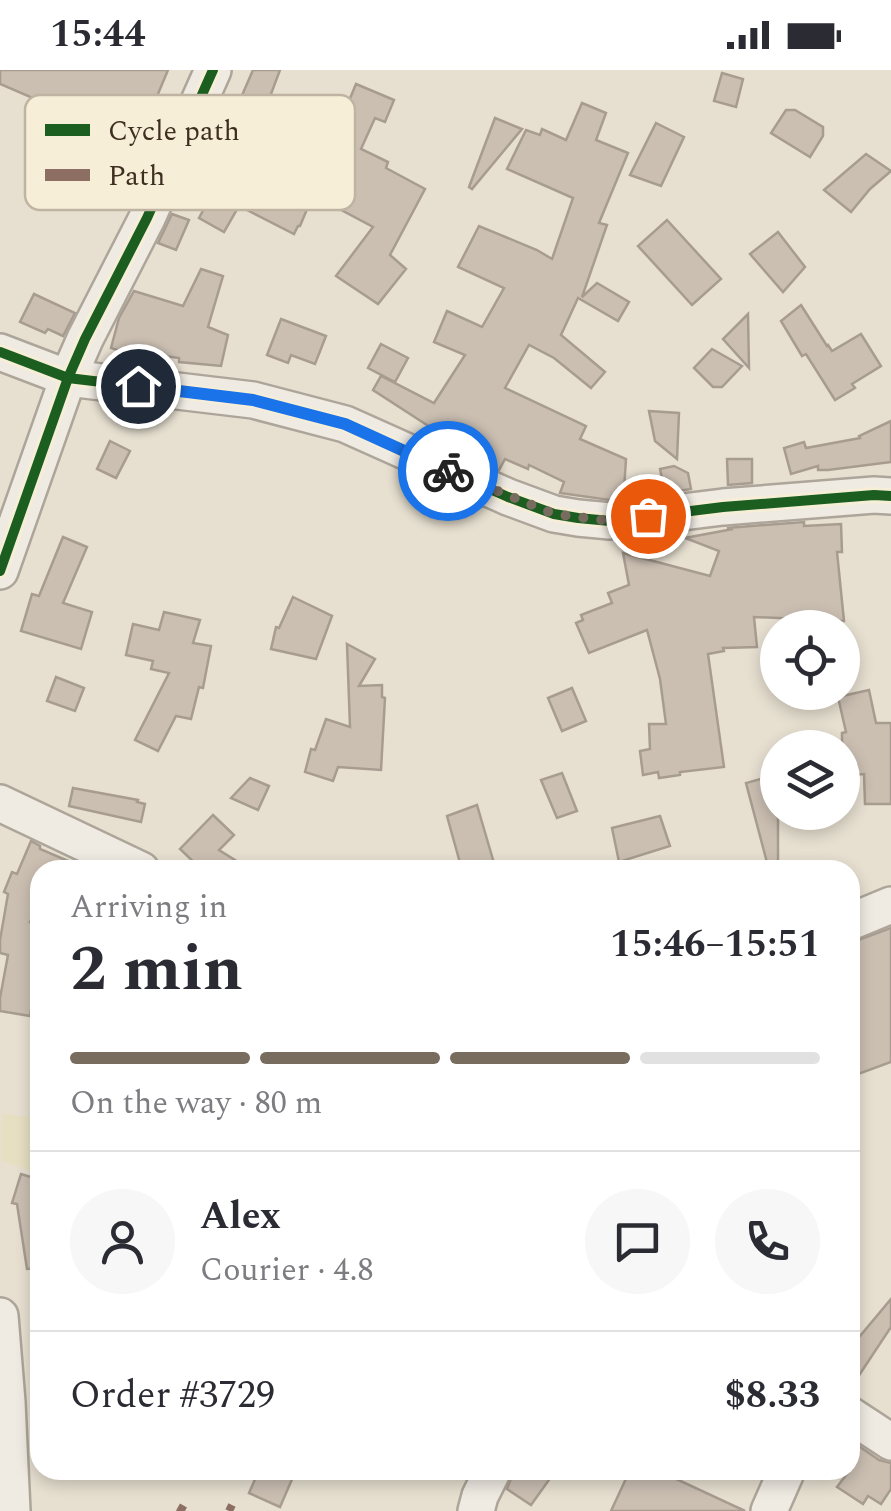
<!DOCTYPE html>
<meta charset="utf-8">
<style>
body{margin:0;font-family:Spectral,serif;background:#f7f7f7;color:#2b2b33;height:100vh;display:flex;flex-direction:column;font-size:38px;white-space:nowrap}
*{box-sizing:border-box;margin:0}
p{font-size:32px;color:#7c7c81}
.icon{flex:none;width:55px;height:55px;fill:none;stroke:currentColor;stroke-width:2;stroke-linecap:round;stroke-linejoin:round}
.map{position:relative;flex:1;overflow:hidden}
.sheet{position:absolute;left:30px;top:790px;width:830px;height:620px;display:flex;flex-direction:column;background:#fff;border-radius:30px;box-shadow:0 5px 15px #0003}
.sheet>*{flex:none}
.fabs{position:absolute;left:760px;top:540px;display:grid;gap:20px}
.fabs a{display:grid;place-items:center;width:100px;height:100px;border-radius:50%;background:#fff;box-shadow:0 5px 15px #0003;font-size:50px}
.pin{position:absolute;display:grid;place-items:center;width:85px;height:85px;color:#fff;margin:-42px;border:5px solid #fff;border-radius:50%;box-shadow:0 2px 10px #0007}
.courier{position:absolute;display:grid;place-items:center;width:100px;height:100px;margin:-50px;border:8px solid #1a73e8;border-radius:50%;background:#fff;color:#222;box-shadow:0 2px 12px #0007}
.headline em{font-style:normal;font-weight:700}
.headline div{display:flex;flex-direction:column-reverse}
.headline{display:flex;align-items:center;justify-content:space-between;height:170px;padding:0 40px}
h1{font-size:65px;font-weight:700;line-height:75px}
.bar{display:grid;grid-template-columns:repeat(4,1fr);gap:15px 10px;align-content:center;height:120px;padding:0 40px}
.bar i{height:12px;border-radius:8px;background:#e1e1e2}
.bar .current{background:#786c5e}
.bar p{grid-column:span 4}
.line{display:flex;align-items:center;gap:25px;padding:0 40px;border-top:2px solid #e1e1e2}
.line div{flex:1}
.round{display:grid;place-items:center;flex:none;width:105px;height:105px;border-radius:52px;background:#f7f7f7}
.status{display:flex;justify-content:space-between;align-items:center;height:70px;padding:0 50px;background:#fff;direction:ltr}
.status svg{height:28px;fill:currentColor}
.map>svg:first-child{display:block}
.farmland{fill:#e6dfc2}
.building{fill:#cbbfb2;stroke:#a89c90;stroke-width:2.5}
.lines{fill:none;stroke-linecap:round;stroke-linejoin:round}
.minor-casing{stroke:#ada599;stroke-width:40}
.minor{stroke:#efebe3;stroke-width:35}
.quiet{stroke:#8d6e63;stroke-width:8;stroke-dasharray:15 8;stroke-linecap:butt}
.cycleway-casing{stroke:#f7eed8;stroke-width:16}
.cycleway{stroke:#1b5e20;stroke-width:10}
.done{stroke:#786c5e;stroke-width:10;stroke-dasharray:0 18}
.route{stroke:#1a73e8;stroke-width:12}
.key{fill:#f7eed8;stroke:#bfb4a1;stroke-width:2.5}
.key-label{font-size:28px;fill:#3d2e20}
</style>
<div class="status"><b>15:44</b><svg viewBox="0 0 49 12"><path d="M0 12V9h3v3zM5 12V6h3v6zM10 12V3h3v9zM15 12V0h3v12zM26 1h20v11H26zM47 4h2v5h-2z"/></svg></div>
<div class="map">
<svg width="891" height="1441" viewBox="0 0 891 1441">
<rect width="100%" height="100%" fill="#e7e0d1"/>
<!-- farmland -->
<path class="farmland" d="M2,1044L40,1048V1104L1,1091Z"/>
<!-- building -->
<g class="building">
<path d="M0,0H168L142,62L133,58L128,69L0,14Z"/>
<path d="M253,0H280L262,48L278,55L262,92L303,113L318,78L328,82L356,14L394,30L385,52L375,48L361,79L388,92L386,98L425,119L390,185L406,199L378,234L336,206L373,157L313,125L300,156H298L294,164L239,136L224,162L199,148L243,67L227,60Z"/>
<path d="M722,3L743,9L736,37L714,31Z"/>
<path d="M582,33L606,43L596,70L628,83L599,153L607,155L582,227L597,213L629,232L618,251L578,228L561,265L605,302L591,318L554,288L529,275L505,318L586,356L580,369L626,389L624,420H621L619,428L610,430L560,423L564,412L529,395L528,399L505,389L499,400L487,394L373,320L381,306L434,333L465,285L434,272L447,241L482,257L504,218L458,197L479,156L537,180L552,189L573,128L507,99L526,60L540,65L542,59L566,70Z"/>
<path d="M786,40H795L823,57V66L810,87L771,63Z"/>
<path d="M495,48L522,59L472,119L469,117Z"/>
<path d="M656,53L684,67L661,116L630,105Z"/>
<path d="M866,84L891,101L870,119L851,142L824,120Z"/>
<path d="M172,144L189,150L176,180L158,173Z"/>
<path d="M667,150L721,209L692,235L638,176Z"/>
<path d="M778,162L805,197L783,222L750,184Z"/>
<path d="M201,199L223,206L208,257L228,265L221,296L179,292V288L136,282L135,286L111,278L119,248L134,221L183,236Z"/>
<path d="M34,224L75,243L63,266L48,259L45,263L20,252Z"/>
<path d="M801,235L827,276L828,275L832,281L861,264L881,296L852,314L855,318L835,330L806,284L802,286L781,251Z"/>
<path d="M748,244L749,298L723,269Z"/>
<path d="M281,249L326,266L315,294L291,285L288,293L267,285Z"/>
<path d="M381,274L408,288L395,312L368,298Z"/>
<path d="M712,279L742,296L722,317H713L694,298Z"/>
<path d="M649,341L679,343L677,389L655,371Z"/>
<path d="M891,351V392L828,400H818V396L791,404L784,378L804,372L806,378L860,368L859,366Z"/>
<path d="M110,371L130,381L116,408L97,399Z"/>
<path d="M727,389H752V413L728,415Z"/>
<path d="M674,396L688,403L691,419L665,423L660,399Z"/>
<path d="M804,452V456L841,454L842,482H837L844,551L754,547L757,577L723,578L724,581L708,584L724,697L680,702V705L659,708L658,702L643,705L640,681L650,679L649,654H666L660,609L647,560L589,583L576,553L583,550L581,545L612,533L608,523L629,515L623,483L710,506L719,481L685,468L733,459L727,458Z"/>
<path d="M63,467L87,477L63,533L92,542L81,579L21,561L32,524L39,526Z"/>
<path d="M293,527L332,546L316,589L271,579L276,557L279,558Z"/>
<path d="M164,542L200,550L193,573L211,576L203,618L199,617L191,649L176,646L158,681L135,670L169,603L151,599L153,591L126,585L133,554L159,560Z"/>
<path d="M347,574L375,589L359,616L382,615V627L385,628L381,700L338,697L333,711L305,702L311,679L315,680L326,649L350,657Z"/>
<path d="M56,607L84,618L75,641L47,631Z"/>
<path d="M572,618L586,651L562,661L548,628Z"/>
<path d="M869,620L876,653H891V734H865L864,704L842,706V663L846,662L838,627Z"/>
<path d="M562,703L577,741L557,748L541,710Z"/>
<path d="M771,706L778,729V800H769L746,713Z"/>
<path d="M250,708L269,716L258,740L231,728Z"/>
<path d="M73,718L138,730L137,732L145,734L141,752L69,736Z"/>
<path d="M477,735L496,800H462L447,746Z"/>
<path d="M213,745L234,765L219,780L251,800H202L180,779Z"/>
<path d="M660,746L670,776L619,792L612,758Z"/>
<path d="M31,771L40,776V779L89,800H40V829L30,852L40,853V889L30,946L0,941V928L8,885L0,883V870L8,824L4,822L12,802L17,804Z"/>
<path d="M891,858V992L850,1007V873Z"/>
<path d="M21,1104L40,1110V1198L27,1199L17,1134L12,1133Z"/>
<path d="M891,1229V1257L850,1319V1278Z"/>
<path d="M850,1370L879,1390L891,1393V1419L881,1434L868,1426L863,1434L837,1417L850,1400Z"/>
<path d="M259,1400H277L293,1407L280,1437L249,1423Z"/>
<path d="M514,1400H556L531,1435L507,1419Z"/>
<path d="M630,1400H657L745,1441H611Z"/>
</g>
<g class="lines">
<defs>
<g id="minor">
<path d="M0,282L68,308L253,330L345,354L508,427L554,444L578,448L610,451L723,437L874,425L891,426"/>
<path d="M0,501L68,308L85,269L147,148L213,0"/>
<path d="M0,733L141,800"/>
<path d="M850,852L891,835"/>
<path d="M0,1246L7,1332L12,1441"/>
<path d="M850,1345L891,1372"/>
<path d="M476,1441L480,1426L493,1400"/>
<path d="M769,1441L787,1400"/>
</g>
</defs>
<!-- minor casing -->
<use href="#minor" class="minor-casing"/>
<!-- minor -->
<use href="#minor" class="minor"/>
<!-- quiet -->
<g class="quiet">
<path d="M178,1437L185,1441"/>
<path d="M229,1441L232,1435"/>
</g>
<defs>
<g id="cycleway">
<path d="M0,282L68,308L253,330L345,354L508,427L554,444L578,448L610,451L723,437L874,425L891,426"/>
<path d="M0,501L68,308L85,269L147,148L213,0"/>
</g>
</defs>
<!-- cycleway casing -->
<use href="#cycleway" class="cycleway-casing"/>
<!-- cycleway -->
<use href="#cycleway" class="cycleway"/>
</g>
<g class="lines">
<!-- done -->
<path class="done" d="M448,401L554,444L610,451L648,446"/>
<!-- route -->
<path class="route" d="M138,316L253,330L345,354L448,401"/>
</g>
<!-- legend -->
<rect x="25" y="25" width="330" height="115" rx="15" class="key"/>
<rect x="45" y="54" width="45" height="12" fill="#1b5e20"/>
<rect x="45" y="99" width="45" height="12" fill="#8d6e63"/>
<g class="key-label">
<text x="108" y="70">Cycle path</text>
<text x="108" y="115">Path</text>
</g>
</svg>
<div class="fabs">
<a><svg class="icon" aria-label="locate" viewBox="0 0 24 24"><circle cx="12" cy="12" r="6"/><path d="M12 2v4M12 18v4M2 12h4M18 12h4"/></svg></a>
<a><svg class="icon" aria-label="layers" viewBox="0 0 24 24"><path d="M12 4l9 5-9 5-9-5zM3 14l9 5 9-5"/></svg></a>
</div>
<div class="pin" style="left:648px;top:446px;background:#ea580c"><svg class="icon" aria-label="bag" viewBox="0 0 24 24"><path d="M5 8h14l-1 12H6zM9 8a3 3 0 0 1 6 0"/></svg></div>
<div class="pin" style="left:138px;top:316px;background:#1f2937"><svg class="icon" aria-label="home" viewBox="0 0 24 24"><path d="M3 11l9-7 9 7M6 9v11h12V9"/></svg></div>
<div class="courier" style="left:448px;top:401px"><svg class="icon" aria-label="bike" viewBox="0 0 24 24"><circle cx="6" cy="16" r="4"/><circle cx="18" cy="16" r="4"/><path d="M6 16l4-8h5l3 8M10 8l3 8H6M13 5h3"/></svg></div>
<section class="sheet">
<div class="headline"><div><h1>2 min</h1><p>Arriving in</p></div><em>15:46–15:51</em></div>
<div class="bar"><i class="current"></i><i class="current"></i><i class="current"></i><i></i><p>On the way · 80 m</p></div>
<div class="line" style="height:180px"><a class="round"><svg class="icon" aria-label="person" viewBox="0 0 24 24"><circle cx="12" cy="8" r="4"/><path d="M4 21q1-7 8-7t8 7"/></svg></a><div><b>Alex</b><p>Courier · 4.8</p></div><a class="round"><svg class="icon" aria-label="chat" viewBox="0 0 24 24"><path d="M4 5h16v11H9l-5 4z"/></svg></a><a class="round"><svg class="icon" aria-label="phone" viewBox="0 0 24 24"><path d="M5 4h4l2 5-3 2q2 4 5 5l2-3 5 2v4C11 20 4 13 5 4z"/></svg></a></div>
<div class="line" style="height:130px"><div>Order #3729</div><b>$8.33</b></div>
</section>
</div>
